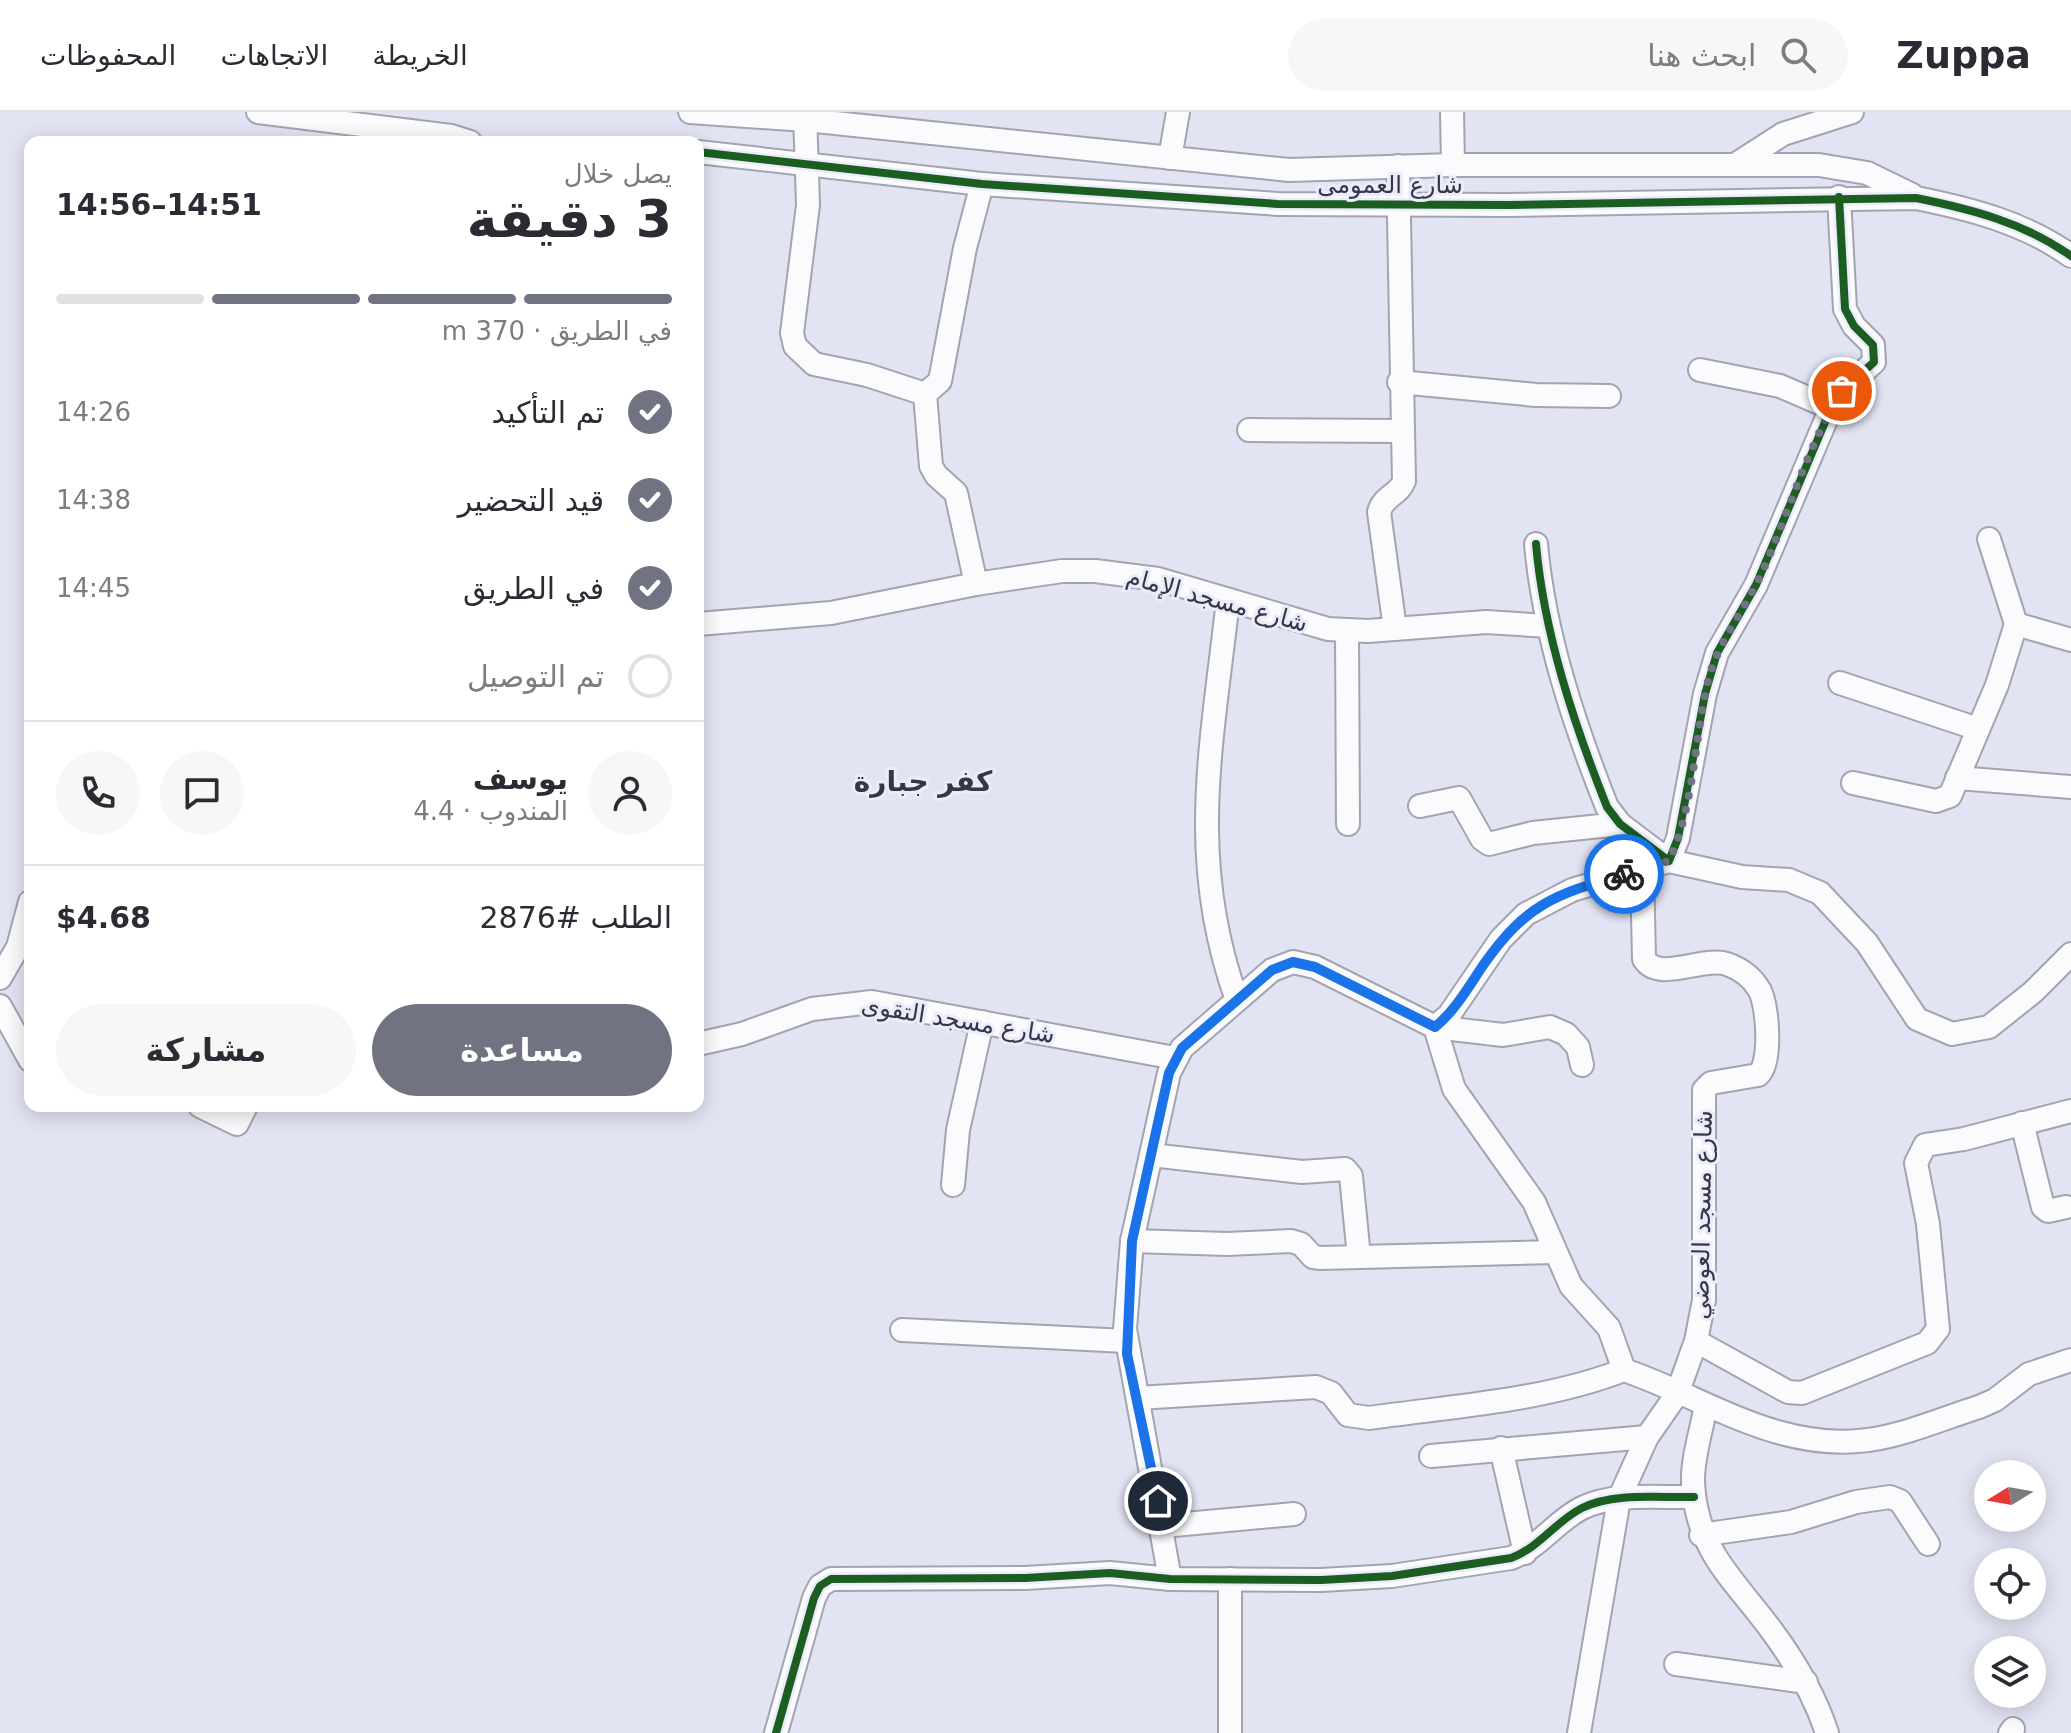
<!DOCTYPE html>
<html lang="ar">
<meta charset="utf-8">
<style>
body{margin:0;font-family:"DejaVu Sans",Vazirmatn,sans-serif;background:#f7f7f7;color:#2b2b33;direction:rtl;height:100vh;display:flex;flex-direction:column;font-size:30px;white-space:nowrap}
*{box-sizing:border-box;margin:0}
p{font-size:26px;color:#7c7c81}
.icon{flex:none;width:44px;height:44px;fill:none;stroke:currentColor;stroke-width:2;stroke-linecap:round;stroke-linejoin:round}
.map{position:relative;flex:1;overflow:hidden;direction:ltr}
.details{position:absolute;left:24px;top:24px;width:680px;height:976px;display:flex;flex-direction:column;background:#fff;border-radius:16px;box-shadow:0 4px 20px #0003;direction:rtl}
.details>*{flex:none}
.needle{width:52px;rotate:259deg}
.controls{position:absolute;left:1974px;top:1348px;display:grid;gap:16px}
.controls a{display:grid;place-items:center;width:72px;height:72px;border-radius:50%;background:#fff;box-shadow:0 4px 20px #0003;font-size:40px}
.pin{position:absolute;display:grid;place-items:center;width:68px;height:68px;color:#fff;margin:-34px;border:4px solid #fff;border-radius:50%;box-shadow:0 2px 8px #0007}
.courier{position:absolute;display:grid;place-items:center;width:80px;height:80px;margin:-40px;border:6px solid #1a73e8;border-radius:50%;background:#fff;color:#222;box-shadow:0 2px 10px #0007}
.head em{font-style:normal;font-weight:600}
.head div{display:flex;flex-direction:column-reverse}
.head{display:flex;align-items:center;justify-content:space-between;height:136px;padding:0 32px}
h1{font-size:52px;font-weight:600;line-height:60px}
.bar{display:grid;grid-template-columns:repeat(4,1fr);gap:12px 8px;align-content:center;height:96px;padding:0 32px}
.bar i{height:10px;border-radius:6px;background:#e1e1e2}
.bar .active{background:#727382}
.bar p{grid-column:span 4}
.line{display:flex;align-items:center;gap:20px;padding:0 32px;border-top:2px solid #e1e1e2}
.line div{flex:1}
.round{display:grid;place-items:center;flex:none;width:84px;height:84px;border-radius:42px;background:#f7f7f7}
ol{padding:0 32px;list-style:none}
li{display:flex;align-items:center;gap:24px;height:88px}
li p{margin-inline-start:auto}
li .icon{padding:8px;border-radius:50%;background:#727382;color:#fff;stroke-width:4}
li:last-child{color:#7c7c81}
li i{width:44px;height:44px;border:4px solid #e1e1e2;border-radius:50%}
.action{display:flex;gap:16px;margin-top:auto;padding:16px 32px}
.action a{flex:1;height:92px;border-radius:48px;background:#727382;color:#fff;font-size:32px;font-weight:600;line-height:92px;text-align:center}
.action a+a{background:#f7f7f7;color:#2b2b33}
header{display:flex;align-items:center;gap:48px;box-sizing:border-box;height:112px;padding:0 40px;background:#fff;border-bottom:2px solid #e1e1e2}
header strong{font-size:38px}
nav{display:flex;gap:44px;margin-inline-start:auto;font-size:28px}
.search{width:560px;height:72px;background:#f7f7f7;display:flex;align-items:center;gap:20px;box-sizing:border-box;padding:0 28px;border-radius:44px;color:#7c7c81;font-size:30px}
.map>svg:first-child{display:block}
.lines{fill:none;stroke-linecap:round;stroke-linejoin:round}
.minor-casing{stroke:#a3a4b1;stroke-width:26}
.minor{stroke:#fbfbfd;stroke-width:22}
.cycleway-casing{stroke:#ebecfb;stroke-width:13}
.cycleway{stroke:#1b5e20;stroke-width:8}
.done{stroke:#727382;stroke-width:8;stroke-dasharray:0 14.4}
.route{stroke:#1a73e8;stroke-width:10}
.labels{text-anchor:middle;stroke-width:6;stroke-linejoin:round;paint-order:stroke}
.street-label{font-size:24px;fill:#363645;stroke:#ebecfb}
.quarter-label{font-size:28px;font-weight:bold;fill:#363645;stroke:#ebecfb}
</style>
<header>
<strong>Zuppa</strong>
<div class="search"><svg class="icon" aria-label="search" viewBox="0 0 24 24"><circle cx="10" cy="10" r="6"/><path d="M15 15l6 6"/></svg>ابحث هنا</div>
<nav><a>الخريطة</a><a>الاتجاهات</a><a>المحفوظات</a></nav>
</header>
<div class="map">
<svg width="2071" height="1621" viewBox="0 0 2071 1621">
<rect width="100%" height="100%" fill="#e2e4f4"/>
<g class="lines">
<defs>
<g id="minor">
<path d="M258,0L451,24L470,30"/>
<path d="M690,0L806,8L1289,58L1453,53H1819L1867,61L1912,83"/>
<path d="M805,0L808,93L792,221L795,234L814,252L867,263L925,282L931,354L936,363L956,381L976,472"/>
<path d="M1452,0L1453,53"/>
<path d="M698,40L982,72L1278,92L1508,93L1916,86C1971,97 2025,111 2071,144"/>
<path d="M1170,46L1178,0"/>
<path d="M1738,51L1783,22L1852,0"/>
<path d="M1700,258L1780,274L1831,296"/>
<path d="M1399,270L1536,283L1609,284"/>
<path d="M925,282L940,269L965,136L982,72"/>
<path d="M1249,318L1401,319"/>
<path d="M1536,432C1544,522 1574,612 1607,695L1620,712L1669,749L1678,726L1705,582L1717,541L1756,473L1831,296L1842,279L1874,250L1873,233L1854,214L1845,197L1839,85"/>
<path d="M1228,488C1212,632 1186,747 1237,888"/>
<path d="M698,512L831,501L976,472L1062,459H1095L1158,467L1328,517L1368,519L1486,510L1548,514"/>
<path d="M2016,512L2071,528"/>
<path d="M1395,517L1379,400C1383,384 1399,383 1404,369L1398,54"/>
<path d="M1347,519L1348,712"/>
<path d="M1840,571L1978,617"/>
<path d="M1957,666L2071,675"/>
<path d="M1853,671L1936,689L1950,684L1997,573L2016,512L1989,427"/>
<path d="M1420,694L1459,686L1482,727L1489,732L1533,721L1620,712"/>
<path d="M0,866L18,835L30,790"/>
<path d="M0,894L30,948"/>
<path d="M1435,915L1449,903L1501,827L1526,802L1572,778L1669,749L1742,765L1789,768L1820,781L1867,831L1917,907L1952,922L1989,915L2033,880L2071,842"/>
<path d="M1435,915L1454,977L1534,1090L1571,1174L1609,1216L1624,1258"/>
<path d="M698,932L742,922L812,897L872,890L1175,946"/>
<path d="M200,994L237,1012L246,994"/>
<path d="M2022,1011L2043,1095L2048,1099L2066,1095"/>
<path d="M1151,1043L1302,1060L1345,1057L1351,1064L1359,1145"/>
<path d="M953,1073L958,1018L982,910"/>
<path d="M1132,1129L1227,1132L1291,1129L1301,1132L1313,1145L1321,1146L1555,1140"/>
<path d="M902,1218L1126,1229"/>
<path d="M1696,1229L1788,1280L1802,1281L1927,1231L1938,1217L1928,1112L1916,1051L1925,1033L1964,1027L2071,999"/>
<path d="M1138,1286L1316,1275L1331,1281L1348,1303L1369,1306C1454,1294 1544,1289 1624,1258C1706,1286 1777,1340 1868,1328C1905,1323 1944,1306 1979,1295L1995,1288L2029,1262L2071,1248"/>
<path d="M1706,1293C1702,1317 1692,1346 1693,1371C1697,1440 1734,1467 1772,1519C1795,1550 1815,1584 1827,1621"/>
<path d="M1501,1336L1525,1441"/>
<path d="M1431,1344L1647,1325"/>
<path d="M1163,1414L1294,1402"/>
<path d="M1701,1423L1791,1410L1856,1390L1890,1385L1900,1389L1928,1432"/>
<path d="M1170,1467L1125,1217L1132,1129L1169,961L1182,936L1272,858L1293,850L1315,855L1435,915L1503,923L1550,915L1566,922L1578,935L1582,953"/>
<path d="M1676,1552L1806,1570"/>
<path d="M776,1621L814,1486L820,1474L831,1467L1025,1466L1110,1461L1170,1467L1321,1468L1392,1464L1511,1446C1540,1435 1556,1409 1582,1396C1614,1380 1660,1386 1694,1385"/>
<path d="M1230,1621V1467"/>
<path d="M1579,1621L1619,1387L1647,1325L1677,1282L1696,1229L1704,1188V978L1711,971L1758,963C1772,952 1768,895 1760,879C1753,866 1741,857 1727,852C1703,844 1659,871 1644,847L1642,757"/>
<path d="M2010,1621L2013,1617"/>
</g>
</defs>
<!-- minor casing -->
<use href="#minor" class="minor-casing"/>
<!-- minor -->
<use href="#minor" class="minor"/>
<defs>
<g id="cycleway">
<path d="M698,40L982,72L1278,92L1508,93L1916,86C1971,97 2025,111 2071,144"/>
<path d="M1536,432C1544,522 1574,612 1607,695L1620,712L1669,749L1678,726L1705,582L1717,541L1756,473L1831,296L1842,279L1874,250L1873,233L1854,214L1845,197L1839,85"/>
<path d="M776,1621L814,1486L820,1474L831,1467L1025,1466L1110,1461L1170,1467L1321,1468L1392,1464L1511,1446C1540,1435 1556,1409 1582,1396C1614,1380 1660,1386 1694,1385"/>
</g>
</defs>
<!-- cycleway casing -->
<use href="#cycleway" class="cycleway-casing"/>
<!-- cycleway -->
<use href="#cycleway" class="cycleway"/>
</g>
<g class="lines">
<!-- done -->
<path class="done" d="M1624,762L1669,749C1695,693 1694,625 1709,565C1718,532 1740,504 1756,473C1787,410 1804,339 1842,279"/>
<!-- route -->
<path class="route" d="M1158,1389L1127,1242L1132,1129L1169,961L1182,936L1272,858L1293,850L1315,855L1435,915C1455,899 1469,874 1484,852C1527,791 1555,783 1624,762"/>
</g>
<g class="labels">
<!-- street labels -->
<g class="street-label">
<text x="1390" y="81">شارع العمومى</text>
<text transform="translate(1217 488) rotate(15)" y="8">شارع مسجد الإمام</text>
<text transform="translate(958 908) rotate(9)" y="8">شارع مسجد التقوى</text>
<text transform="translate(1702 1103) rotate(-89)" y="8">شارع مسجد العوضي</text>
</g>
<!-- quarter labels -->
<g class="quarter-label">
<text x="923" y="679">كفر جبارة</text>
</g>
</g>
</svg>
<div class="controls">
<a><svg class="needle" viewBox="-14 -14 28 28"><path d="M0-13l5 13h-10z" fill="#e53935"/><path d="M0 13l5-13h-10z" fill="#7c7c81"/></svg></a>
<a><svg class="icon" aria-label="locate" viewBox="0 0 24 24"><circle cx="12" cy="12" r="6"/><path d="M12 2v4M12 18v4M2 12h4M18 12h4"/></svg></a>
<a><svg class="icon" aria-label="layers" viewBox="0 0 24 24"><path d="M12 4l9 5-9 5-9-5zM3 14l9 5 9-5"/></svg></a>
</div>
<div class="pin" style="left:1842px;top:279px;background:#ea580c"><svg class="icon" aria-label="bag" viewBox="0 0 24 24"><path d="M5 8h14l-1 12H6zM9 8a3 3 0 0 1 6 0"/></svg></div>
<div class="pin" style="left:1158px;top:1389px;background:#1f2937"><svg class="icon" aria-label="home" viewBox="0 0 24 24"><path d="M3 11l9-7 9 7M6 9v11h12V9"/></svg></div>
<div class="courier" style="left:1624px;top:762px"><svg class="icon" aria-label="bike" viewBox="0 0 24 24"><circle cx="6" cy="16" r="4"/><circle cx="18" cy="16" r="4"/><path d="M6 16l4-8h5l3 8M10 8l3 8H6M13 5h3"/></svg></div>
<section class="details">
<div class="head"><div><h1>3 دقيقة</h1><p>يصل خلال</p></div><em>14:51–14:56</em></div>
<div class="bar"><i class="active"></i><i class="active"></i><i class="active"></i><i></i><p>في الطريق · 370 m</p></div>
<ol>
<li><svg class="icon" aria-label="check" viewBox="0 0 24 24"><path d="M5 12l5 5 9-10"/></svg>تم التأكيد<p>14:26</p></li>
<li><svg class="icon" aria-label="check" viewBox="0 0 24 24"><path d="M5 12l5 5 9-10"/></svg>قيد التحضير<p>14:38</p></li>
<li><svg class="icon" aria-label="check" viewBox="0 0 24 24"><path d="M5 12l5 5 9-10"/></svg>في الطريق<p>14:45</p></li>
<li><i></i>تم التوصيل</li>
</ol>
<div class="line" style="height:144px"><a class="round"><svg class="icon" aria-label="person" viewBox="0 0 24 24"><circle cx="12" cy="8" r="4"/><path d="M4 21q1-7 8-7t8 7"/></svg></a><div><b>يوسف</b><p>المندوب · 4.4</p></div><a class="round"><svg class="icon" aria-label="chat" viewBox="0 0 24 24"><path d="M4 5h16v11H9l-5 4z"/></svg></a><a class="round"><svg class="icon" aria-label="phone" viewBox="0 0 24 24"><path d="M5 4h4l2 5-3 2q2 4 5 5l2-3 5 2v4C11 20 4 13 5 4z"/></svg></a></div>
<div class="line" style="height:104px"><div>الطلب #2876</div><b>$4.68</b></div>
<div class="action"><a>مساعدة</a><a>مشاركة</a></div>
</section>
</div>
